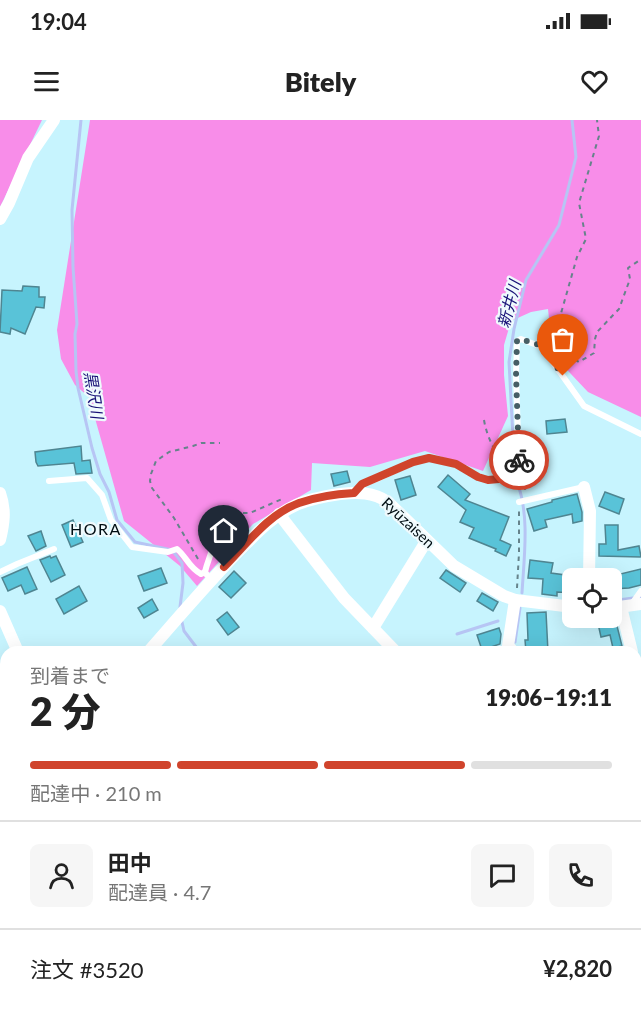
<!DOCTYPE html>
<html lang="ja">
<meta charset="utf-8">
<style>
body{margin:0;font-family:Lato,"Noto Sans JP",sans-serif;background:#f6f6f6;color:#222;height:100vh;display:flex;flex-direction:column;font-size:22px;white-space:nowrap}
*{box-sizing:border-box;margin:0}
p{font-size:20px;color:#767676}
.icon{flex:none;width:33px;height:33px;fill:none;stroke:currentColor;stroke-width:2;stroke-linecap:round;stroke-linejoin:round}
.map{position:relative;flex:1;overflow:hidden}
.panel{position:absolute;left:0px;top:526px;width:642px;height:374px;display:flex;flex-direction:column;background:#fff;border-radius:18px 18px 0 0;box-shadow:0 6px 24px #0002}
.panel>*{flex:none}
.fabs{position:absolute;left:562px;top:448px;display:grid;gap:12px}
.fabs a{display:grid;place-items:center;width:60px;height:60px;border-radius:9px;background:#fff;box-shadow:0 6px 24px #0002;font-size:30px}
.pin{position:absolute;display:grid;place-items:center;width:51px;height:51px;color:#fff;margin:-62px -26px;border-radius:50% 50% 50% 0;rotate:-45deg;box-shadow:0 0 6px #0007}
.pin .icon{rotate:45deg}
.courier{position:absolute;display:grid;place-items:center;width:60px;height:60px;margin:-30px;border:4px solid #d0442c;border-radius:50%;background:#fff;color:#222;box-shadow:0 2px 8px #0007}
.summary em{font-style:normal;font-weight:800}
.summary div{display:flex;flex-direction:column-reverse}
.summary{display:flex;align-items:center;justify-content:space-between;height:102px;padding:0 30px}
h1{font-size:39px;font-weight:800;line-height:45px}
.bar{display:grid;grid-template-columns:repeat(4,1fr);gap:9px 6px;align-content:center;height:72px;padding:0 30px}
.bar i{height:8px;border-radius:4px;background:#e0e0e0}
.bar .on{background:#d0442c}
.bar p{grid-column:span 4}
.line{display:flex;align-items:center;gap:15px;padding:0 30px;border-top:2px solid #e0e0e0}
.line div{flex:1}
.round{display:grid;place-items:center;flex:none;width:63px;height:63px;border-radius:9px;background:#f6f6f6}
.status{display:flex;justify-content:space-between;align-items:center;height:42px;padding:0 30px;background:#fff;direction:ltr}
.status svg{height:16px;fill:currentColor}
header{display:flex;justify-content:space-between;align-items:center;height:78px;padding:0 30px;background:#fff;font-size:27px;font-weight:800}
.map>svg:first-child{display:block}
.built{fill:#aaeefc}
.green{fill:#fdbaf2}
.forest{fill:#f88de9}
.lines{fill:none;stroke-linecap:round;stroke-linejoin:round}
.stream{stroke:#b7c5f4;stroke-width:3}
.building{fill:#59c3d8;stroke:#4f8591;stroke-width:1.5}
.path{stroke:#66838b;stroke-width:2;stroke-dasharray:4.5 4.5;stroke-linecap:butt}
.lane{stroke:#fff;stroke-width:6}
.street{stroke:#fff;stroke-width:12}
.secondary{stroke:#fff;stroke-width:18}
.done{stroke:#465e65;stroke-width:6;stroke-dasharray:0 10.8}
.route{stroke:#d0442c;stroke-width:8}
.labels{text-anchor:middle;stroke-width:4.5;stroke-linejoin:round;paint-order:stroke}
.street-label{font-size:15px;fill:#000e13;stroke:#effafd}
.water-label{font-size:16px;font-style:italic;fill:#171076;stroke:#effafd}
.neighbourhood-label{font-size:16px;letter-spacing:1.5px;fill:#000e13;stroke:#effafd}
</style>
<div class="status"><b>19:04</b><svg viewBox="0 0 49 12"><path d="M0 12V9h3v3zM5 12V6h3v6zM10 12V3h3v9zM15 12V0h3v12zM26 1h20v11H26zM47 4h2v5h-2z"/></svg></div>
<header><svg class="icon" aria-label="menu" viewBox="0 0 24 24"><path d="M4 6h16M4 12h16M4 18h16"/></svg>Bitely<svg class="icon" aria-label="heart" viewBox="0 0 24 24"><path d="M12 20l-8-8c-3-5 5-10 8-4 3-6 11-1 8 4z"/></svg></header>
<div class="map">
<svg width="641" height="899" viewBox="0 0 641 899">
<rect width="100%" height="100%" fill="#c7f4fe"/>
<!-- built -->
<path class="built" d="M6,800V894L0,899V802Z"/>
<!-- green -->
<path class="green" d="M6,888V894H80L79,899H0V890Z"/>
<!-- forest -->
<g class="forest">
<path d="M0,0H42L0,87Z"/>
<path d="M90,0H641V297L588,272L553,235L548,189L531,192L511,201L504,225V255L508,296L483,351L425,331L370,347L312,343L311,370L253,404L197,466L180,446L124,401L89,277L75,265L61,239L57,210Z"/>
</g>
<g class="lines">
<!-- stream -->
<g class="stream">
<path d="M81,0L72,90L73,147L77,204L75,214L76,251L78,268L92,328L100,354L109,372L117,400L135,422L172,430L182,443L183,463L180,487"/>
<path d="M513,349V318L509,242L514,209L526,160L559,105L576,37L572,0"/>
<path d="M517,362C530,395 524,438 522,473"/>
<path d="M618,480L641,477"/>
<path d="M182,502L184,511L200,532"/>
<path d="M457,514L498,501"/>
<path d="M515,522L520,488"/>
<path d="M0,709L6,715"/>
<path d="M0,769L6,763"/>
<path d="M455,894V899"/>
<path d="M87,899V894"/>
<path d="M611,899L612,894"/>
</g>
</g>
<!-- building -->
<g class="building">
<path d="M23,166L39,167V177H45L44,188L36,187L25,214L11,208L10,214L0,212L2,170L22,171Z"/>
<path d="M565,299L567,312L547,314L546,301Z"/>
<path d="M81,326L82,341L90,340L92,353L76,354L74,343L38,346L36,342L35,332Z"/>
<path d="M347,351L350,362L334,366L331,354Z"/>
<path d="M448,355L470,374L465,380L509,397L500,420L511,425L506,436L495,431L496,429L469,418L474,408L460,402L466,390L438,367Z"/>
<path d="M410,356L416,375L401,380L395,360Z"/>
<path d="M605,372L624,379L619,394L599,386Z"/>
<path d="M577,374L582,392V401L573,403L572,394L545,400L547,407L534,411L527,389L552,382V380Z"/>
<path d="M73,400L83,422L71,427L62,405Z"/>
<path d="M605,405H618V430L639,426L641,437L599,436V424H606Z"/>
<path d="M41,411L46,426L36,431L28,416Z"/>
<path d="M50,436L51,438L56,436L65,455L51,462L40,440Z"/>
<path d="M530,440L553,443L551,453L573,456V473L557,472V476L542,474L543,459L528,458Z"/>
<path d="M27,447L37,469L25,474L21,465L8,471L2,458Z"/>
<path d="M161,448L167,463L144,471L138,456Z"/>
<path d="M641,449V465L629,468L612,469V456Z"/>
<path d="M446,450L466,463L460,472L440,458Z"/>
<path d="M234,451L246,463L231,478L219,467Z"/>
<path d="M79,466L87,481L64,494L56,479Z"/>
<path d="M482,473L498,482L493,491L477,481Z"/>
<path d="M152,479L158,490L144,498L138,488Z"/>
<path d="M227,492L239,507L228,515L217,500Z"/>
<path d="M546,492L548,532H526L525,520H528L527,493Z"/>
<path d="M602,498H615L622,526L613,528L610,515L601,517L597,499Z"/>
<path d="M499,508L501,514L500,524L482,530L477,515Z"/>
</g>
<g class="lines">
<!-- path -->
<g class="path">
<path d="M550,225H552L577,137L586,119L579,83L599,16L597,0"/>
<path d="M552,225L579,242L594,233L595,219L597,212L619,189L630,159L628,148L640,140L641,141"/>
<path d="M484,300C487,318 496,334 507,348"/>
<path d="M521,357L526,372"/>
<path d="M243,393H250L282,379"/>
<path d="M198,439L174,398L152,368L150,361L151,354L156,341L169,332L193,326L201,323H220"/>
<path d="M517,468L519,433V389"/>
</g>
<!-- lane -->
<g class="lane">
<path d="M49,361L87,358L102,375L111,400L132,427L168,432L177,429C186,436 189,448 201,454L205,452"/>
<path d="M354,373L362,364L377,359L413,342L429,338L456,344L478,357L488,360L510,358L519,349L516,255L517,221L521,219L542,227L584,286L641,314"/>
<path d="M519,382L584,367"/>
<path d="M0,452L17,444L54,429"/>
<path d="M207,455L205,452C209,434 216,430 212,409"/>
<path d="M631,485L641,471"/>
<path d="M0,692L6,698"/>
</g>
<!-- street -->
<g class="street">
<path d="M0,99L9,83L28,38L54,0"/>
<path d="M584,367L590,391L589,459"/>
<path d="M0,373C6,390 4,403 0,420"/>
<path d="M279,394L344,478L396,532"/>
<path d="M621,487L632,532"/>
<path d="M612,488L641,484"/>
<path d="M0,491L18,532"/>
<path d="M373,508L427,420"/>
<path d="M148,532C177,499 205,466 236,434C255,415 272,396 296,385C309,379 326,376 340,374C358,372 373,372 388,382L454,446L504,476L515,480L573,487"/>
<path d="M514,532L508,526L515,480"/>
<path d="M636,738L641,731"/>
<path d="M382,894L383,899"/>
<path d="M507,899V894"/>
<path d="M621,899V894"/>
</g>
<!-- secondary -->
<g class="secondary">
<path d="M0,658L6,665"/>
<path d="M636,820L641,821"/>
<path d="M128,894L129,899"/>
</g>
</g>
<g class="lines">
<!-- done -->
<path class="done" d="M519,340L516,255L517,221L521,219L542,226L563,256"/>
<!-- route -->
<path class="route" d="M224,447C246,425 268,394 299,383C316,377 336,374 354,373L362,364L413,342L429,338L456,344L478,357L488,360L510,358L519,349V340"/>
</g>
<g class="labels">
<!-- street labels -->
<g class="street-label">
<text transform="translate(408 403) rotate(43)" y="5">Ryūzaisen</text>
</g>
<!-- water labels -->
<g class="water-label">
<text transform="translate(509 184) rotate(-75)" y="6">新井川</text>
<text transform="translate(94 275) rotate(81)" y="6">黒沢川</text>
</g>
<!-- neighbourhood labels -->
<g class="neighbourhood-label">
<text x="96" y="415">HORA</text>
</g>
</g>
</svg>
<div class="fabs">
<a><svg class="icon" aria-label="locate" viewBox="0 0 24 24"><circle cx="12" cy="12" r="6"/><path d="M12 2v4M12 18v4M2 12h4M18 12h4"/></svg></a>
</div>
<div class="pin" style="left:563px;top:256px;background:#ea580c"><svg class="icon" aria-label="bag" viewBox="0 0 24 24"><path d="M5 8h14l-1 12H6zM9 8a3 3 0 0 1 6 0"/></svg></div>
<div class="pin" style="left:224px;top:447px;background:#1f2937"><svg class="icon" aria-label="home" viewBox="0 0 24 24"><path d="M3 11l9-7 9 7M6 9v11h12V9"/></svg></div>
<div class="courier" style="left:519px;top:340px"><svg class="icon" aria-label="bike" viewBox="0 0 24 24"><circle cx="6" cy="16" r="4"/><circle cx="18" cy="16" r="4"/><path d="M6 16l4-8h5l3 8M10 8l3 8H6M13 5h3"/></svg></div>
<section class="panel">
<div class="summary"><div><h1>2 分</h1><p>到着まで</p></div><em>19:06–19:11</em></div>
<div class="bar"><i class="on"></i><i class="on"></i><i class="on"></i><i></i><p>配達中 · 210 m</p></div>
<div class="line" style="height:108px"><a class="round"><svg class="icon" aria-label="person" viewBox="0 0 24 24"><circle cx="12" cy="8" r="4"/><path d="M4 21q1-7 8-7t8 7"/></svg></a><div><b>田中</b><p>配達員 · 4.7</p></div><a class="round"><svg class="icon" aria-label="chat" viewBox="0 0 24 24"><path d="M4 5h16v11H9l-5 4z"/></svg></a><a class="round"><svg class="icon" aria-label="phone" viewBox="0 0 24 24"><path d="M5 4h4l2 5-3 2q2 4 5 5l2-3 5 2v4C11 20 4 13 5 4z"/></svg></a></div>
<div class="line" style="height:78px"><div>注文 #3520</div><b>¥2,820</b></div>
</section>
</div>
